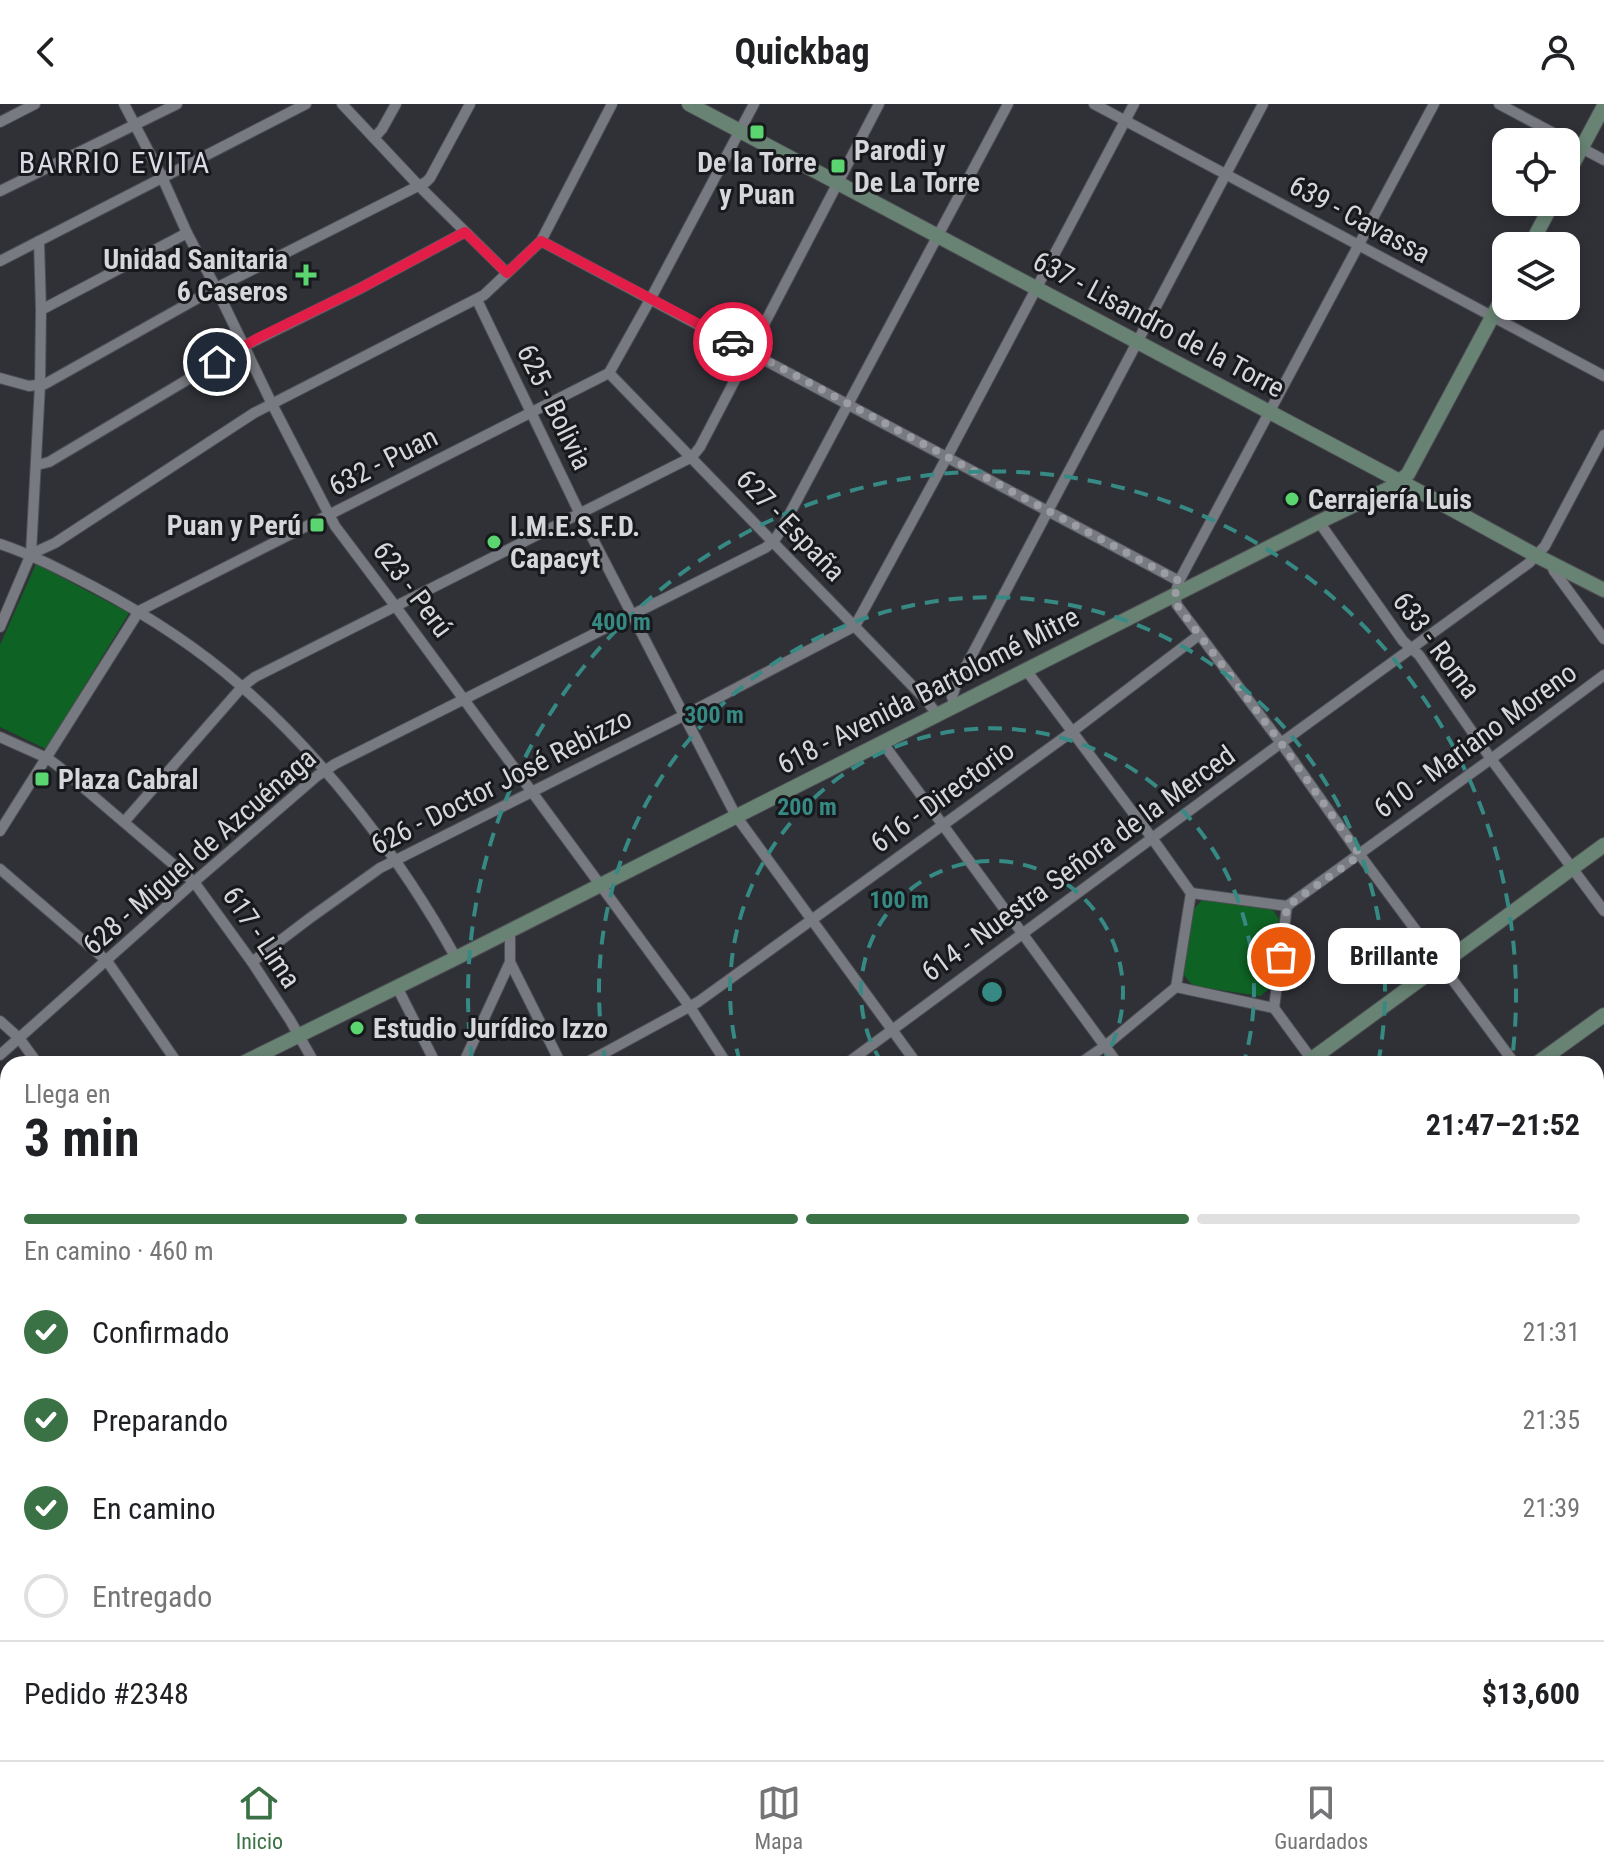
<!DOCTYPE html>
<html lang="es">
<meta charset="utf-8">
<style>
body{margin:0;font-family:"Roboto Condensed",sans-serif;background:#f6f6f6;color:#202124;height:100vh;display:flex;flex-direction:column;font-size:30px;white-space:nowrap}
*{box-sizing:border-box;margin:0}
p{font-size:26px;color:#757577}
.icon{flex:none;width:44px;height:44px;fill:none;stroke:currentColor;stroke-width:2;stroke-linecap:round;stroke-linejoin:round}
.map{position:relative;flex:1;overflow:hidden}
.drawer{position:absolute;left:0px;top:952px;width:1604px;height:704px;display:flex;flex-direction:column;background:#fff;border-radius:24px 24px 0 0;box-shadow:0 4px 12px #0003}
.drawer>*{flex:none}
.tools{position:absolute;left:1492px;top:24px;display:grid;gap:16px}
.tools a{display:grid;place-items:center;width:88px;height:88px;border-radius:16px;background:#fff;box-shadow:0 4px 12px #0003;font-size:40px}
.pin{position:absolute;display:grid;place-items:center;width:68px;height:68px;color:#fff;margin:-34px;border:4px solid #fff;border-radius:50%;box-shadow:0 2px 8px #0007}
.courier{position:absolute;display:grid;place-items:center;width:80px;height:80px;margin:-40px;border:6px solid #e11d48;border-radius:50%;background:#fff;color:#222;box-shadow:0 2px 10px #0007}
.bubble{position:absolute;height:56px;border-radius:16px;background:#fff;box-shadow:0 4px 12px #0003;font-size:26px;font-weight:700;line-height:56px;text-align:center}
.overview em{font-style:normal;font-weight:700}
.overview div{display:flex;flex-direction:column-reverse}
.overview{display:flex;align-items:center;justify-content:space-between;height:136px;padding:0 24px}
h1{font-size:52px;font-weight:700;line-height:60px}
.bar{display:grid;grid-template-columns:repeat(4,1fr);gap:12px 8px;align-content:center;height:96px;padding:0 24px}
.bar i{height:10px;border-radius:6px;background:#e0e0e0}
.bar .current{background:#3a7246}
.bar p{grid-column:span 4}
.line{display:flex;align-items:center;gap:20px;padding:0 24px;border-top:2px solid #e0e0e0}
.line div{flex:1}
ol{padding:0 24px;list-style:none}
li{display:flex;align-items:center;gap:24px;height:88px}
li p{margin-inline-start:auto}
li .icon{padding:8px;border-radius:50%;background:#3a7246;color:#fff;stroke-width:4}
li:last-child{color:#757577}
li i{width:44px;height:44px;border:4px solid #e0e0e0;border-radius:50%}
header{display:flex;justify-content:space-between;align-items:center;height:104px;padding:0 24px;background:#fff;font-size:36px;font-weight:700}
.menu{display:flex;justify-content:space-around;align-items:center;height:112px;border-top:2px solid #e0e0e0;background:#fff;font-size:22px;color:#757577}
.menu a{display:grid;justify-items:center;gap:4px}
.menu .current{color:#3a7246}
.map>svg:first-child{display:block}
.green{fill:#0e6224}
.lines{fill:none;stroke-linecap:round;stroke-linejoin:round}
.street-casing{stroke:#4d4e53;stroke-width:12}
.secondary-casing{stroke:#4d4e53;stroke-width:16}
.street{stroke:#787a81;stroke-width:10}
.secondary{stroke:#688373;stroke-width:14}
.done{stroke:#9c9da2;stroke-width:8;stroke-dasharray:0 14.4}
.route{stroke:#e11d48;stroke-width:10}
.ring{fill:none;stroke:#378984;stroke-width:4;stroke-dasharray:14 10}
.poi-dot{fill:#5ad56f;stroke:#18191c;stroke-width:3}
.labels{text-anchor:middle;stroke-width:6;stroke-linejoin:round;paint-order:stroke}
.poi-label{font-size:28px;font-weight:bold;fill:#d6d7db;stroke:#18191c;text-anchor:start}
.street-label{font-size:28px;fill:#d6d7db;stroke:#18191c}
.neighbourhood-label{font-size:30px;letter-spacing:2px;fill:#dadbe4;stroke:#18191c}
.centre{fill:#378984;stroke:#18191c;stroke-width:4}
.ring-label{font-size:24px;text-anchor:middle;font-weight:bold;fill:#378984;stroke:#18191c;stroke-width:6;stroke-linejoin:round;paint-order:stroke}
</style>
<header><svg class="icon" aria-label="back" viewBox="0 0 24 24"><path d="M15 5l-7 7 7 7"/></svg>Quickbag<svg class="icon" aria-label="person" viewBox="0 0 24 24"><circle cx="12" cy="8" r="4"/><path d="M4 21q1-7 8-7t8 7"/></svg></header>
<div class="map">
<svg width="1604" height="1656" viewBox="0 0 1604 1656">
<rect width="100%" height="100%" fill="#2f3137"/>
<!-- green -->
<g class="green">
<path d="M36,460L129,509L46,645L0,623V541Z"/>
<path d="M1203,795L1272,805L1279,815L1269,885L1260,892L1193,882L1184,871L1192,807Z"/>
<path d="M1596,1390L1604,1393V1656H1345L1348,1648H1596Z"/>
</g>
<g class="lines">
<defs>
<g id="street">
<path d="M124,0L162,73L187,129L216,184L272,300L335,422L396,503L690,903L727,960"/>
<path d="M342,0L419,82L507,169"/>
<path d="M1094,0L1604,272"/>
<path d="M1434,0L1179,477L1175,491L1177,501L1281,639L1360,751L1515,960"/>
<path d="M1499,0L1604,56"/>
<path d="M0,18L35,0"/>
<path d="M374,34L382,25L396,0"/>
<path d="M0,87L177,0"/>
<path d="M541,137L1179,477"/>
<path d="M0,157L306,0"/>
<path d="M477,196L580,410L736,712L917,960"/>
<path d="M41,206L187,129"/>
<path d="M609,269L926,596L937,610"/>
<path d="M0,274L29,282L45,280L216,184L426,78L430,74L470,0"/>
<path d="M37,361L49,358L244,242L361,184L465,128"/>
<path d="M1319,418L1403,537L1419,551L1491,655L1604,807"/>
<path d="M0,440C33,451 63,467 94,483C145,510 198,544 241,582C325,655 402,756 456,854"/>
<path d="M31,450L55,439L254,309L484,191L541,137L612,0"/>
<path d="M1551,460L1554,467L1604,535"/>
<path d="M0,523L31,450L40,281L41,206L39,137"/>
<path d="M1026,566L1152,734L1191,789L1176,883"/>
<path d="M955,601L952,593L956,581L1263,0"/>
<path d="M0,633L47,654L58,662L194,778L252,858L290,916L315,960"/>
<path d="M882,638L1118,960"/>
<path d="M124,718L242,583L255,573L692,353L700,343L879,0"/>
<path d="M0,727L139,507L609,269L651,194L754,0"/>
<path d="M0,765L107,857L178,960"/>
<path d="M1191,789L1287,802"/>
<path d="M510,825V858L561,960"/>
<path d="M252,858L310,814L380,764L683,612L855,522L947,353L1134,0"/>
<path d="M397,883L436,960"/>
<path d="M1176,883L1274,904"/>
<path d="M1274,904L1287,802L1491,655L1604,571"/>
<path d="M1274,904L1315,960"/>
<path d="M0,917L19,934L38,960"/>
<path d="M0,951L194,778L317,672L335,660L765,444L774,437L781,426L1008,0"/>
<path d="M463,960L510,858"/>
<path d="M584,960L698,898L1073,627L1199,531"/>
<path d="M846,960L1281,639L1529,459L1545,442L1604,331"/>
<path d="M1079,960L1105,942L1176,883"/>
<path d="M0,1253L8,1249"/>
<path d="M0,1315L8,1317"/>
<path d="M0,1420H8"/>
<path d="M1596,1482L1604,1462"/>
<path d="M0,1590H8"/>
<path d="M162,1648L165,1656"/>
<path d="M315,1648L318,1656"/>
<path d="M416,1648L420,1656"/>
<path d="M543,1648L548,1656"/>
<path d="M733,1648L740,1656"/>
<path d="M24,1656V1648"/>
<path d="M372,1656L392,1648"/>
<path d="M830,1656L844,1648"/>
<path d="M1524,1656L1528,1648"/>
</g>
<g id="secondary">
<path d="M689,0L1424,390L1537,452L1604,486"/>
<path d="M1566,73L1604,2"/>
<path d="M1530,142L1553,98"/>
<path d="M241,960L456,854L1319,418L1394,382L1408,370L1506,187"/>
<path d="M1305,960L1604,741"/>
<path d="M1536,960L1604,911"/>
<path d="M0,1082L8,1078"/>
<path d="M64,1656L72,1648"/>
<path d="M588,1656L599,1648"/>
</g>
</defs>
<!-- street casing -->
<use href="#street" class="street-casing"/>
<!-- secondary casing -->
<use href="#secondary" class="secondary-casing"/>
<!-- street -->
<use href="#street" class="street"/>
<!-- secondary -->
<use href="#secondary" class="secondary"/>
</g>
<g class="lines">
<!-- done -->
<path class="done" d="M733,238L1179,477L1175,491L1177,501L1281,639L1360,751L1287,802L1281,853"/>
<!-- route -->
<path class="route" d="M217,258L258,234L361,184L465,128L507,169L541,137L733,238"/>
</g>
<!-- distance rings -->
<g class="ring">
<path d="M882 959A131 131 0 1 1 1102 959"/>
<path d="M740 958A262 262 0 1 1 1244 958"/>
<path d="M606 960A393 393 0 1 1 1378 960"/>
<path d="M472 956A524 524 0 1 1 1512 956"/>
</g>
<!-- markers -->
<g class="poi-dot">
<rect x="749" y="20" width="16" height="16" rx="4"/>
<rect x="830" y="54" width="16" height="16" rx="4"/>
<path d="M302 159h8v8h8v8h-8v8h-8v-8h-8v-8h8z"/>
<circle cx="1292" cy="395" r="8"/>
<rect x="309" y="413" width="16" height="16" rx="4"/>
<circle cx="494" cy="438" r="8"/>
<rect x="34" y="667" width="16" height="16" rx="4"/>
<circle cx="357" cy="924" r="8"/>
</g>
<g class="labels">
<!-- poi labels -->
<g class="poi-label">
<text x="854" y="56">Parodi y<tspan x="854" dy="32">De La Torre</tspan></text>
<text x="757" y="68" text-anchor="middle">De la Torre<tspan x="757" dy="32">y Puan</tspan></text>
<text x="288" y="165" text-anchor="end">Unidad Sanitaria<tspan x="288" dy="32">6 Caseros</tspan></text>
<text x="1308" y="405">Cerrajería Luis</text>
<text x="301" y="431" text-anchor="end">Puan y Perú</text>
<text x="510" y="432">I.M.E.S.F.D.<tspan x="510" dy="32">Capacyt</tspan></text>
<text x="58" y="685">Plaza Cabral</text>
<text x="373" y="934">Estudio Jurídico Izzo</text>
</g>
<!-- street labels -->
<g class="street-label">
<text transform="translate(1360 115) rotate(28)" y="10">639 - Cavassa</text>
<text transform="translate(1159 220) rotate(28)" y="10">637 - Lisandro de la Torre</text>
<text transform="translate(555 303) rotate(64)" y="10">625 - Bolivia</text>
<text transform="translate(383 357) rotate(-27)" y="10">632 - Puan</text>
<text transform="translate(791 421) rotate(46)" y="10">627 - España</text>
<text transform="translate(413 485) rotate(53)" y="10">623 - Perú</text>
<text transform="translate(1437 541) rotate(53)" y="10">633 - Roma</text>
<text transform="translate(928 586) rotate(-27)" y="10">618 - Avenida Bartolomé Mitre</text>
<text transform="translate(1475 636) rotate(-36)" y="10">610 - Mariano Moreno</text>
<text transform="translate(501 677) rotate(-27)" y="10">626 - Doctor José Rebizzo</text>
<text transform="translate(942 692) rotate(-36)" y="10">616 - Directorio</text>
<text transform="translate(199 747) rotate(-41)" y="10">628 - Miguel de Azcuénaga</text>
<text transform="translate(1078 759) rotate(-36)" y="10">614 - Nuestra Señora de la Merced</text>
<text transform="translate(262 833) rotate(56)" y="10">617 - Lima</text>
</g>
<!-- neighbourhood labels -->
<g class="neighbourhood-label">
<text x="115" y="69">BARRIO EVITA</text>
</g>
</g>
<circle cx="992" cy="888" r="12" class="centre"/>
<g class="ring-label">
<text x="621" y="526">400 m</text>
<text x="714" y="619">300 m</text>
<text x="807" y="711">200 m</text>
<text x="899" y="804">100 m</text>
</g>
</svg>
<div class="tools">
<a><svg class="icon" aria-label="locate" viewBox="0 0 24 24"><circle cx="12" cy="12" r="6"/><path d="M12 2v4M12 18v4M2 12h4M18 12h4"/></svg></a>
<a><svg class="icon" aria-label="layers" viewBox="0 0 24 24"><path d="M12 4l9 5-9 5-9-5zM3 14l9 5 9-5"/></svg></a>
</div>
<div class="pin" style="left:1281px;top:853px;background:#ea580c"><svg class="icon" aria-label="bag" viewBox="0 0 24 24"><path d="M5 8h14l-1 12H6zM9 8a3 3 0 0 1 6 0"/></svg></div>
<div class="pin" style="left:217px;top:258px;background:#1f2937"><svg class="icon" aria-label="home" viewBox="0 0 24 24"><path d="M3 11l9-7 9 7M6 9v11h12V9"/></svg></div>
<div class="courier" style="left:733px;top:238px"><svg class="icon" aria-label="car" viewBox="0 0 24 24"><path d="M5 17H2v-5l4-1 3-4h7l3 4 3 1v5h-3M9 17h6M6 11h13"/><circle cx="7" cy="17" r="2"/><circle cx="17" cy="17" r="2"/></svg></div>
<div class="bubble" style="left:1328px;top:824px;width:132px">Brillante</div>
<section class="drawer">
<div class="overview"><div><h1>3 min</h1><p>Llega en</p></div><em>21:47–21:52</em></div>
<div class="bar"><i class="current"></i><i class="current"></i><i class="current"></i><i></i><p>En camino · 460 m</p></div>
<ol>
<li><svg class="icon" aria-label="check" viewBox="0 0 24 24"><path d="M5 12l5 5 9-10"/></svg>Confirmado<p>21:31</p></li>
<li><svg class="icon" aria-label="check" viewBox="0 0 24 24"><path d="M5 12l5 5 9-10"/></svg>Preparando<p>21:35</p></li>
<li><svg class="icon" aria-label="check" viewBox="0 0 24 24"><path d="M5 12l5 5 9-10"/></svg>En camino<p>21:39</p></li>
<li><i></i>Entregado</li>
</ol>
<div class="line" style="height:104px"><div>Pedido #2348</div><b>$13,600</b></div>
</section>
</div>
<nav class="menu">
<a class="current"><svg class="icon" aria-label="home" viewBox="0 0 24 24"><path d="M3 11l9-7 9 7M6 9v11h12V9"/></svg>Inicio</a>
<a><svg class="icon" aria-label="map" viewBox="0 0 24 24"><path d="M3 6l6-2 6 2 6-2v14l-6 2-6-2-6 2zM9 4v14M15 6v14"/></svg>Mapa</a>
<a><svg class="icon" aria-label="saved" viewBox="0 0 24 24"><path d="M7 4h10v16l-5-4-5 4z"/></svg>Guardados</a>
</nav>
